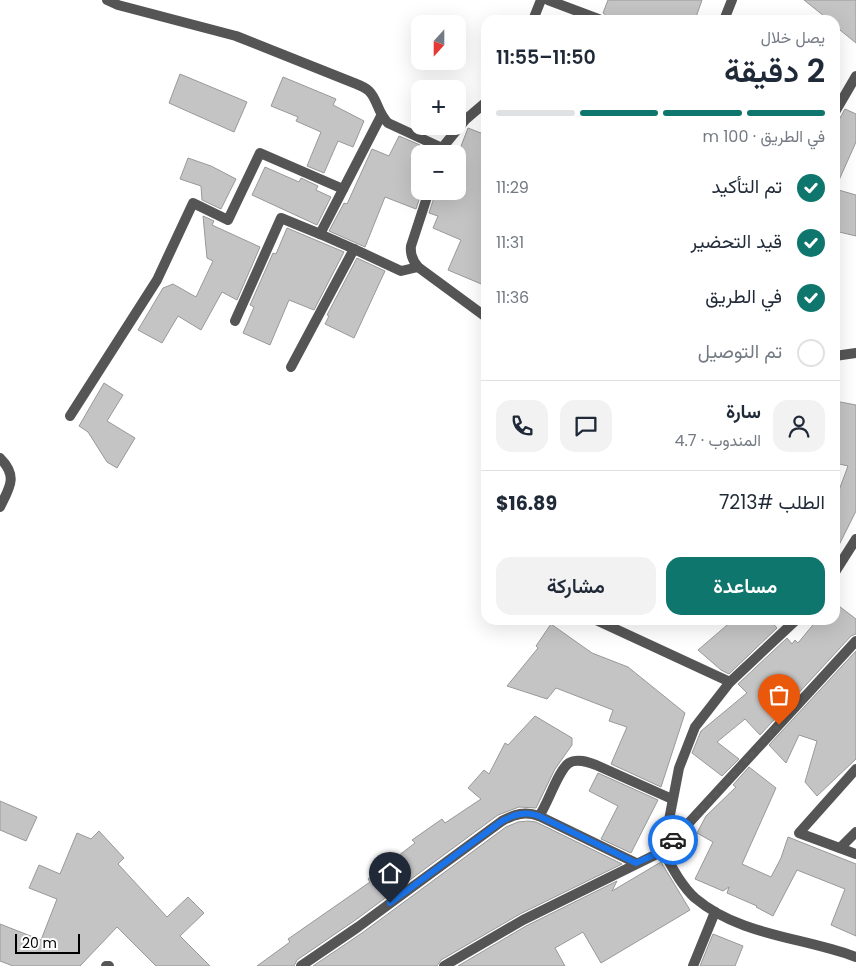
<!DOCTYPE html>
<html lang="ar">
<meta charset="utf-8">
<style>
body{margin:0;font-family:Poppins,Vazirmatn,sans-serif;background:#f2f2f3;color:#1f2937;direction:rtl;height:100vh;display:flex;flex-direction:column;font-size:19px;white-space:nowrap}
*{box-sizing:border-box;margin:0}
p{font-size:16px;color:#747a83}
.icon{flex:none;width:28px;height:28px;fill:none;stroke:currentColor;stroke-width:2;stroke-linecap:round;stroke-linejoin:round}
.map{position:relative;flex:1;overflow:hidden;direction:ltr}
.panel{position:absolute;left:481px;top:15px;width:359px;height:610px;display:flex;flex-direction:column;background:#fff;border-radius:15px;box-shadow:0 5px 20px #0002;direction:rtl}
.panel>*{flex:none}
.needle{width:32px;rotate:201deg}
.fabs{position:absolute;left:411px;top:15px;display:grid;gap:10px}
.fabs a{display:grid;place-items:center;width:55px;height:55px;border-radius:10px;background:#fff;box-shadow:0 5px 20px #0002;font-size:25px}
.scale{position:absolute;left:15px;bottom:12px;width:65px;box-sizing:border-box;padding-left:5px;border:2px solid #000;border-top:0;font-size:14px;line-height:18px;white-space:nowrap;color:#000;-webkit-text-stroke:4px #fff;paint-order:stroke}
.pin{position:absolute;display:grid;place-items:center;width:42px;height:42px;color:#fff;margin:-51px -21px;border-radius:50% 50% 50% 0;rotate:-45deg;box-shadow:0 0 5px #0007}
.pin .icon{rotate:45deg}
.courier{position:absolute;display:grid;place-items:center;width:50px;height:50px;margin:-25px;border:4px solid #1a73e8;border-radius:50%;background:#fff;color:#222;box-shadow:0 1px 6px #0007}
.overview em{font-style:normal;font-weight:600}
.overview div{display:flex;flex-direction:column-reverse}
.overview{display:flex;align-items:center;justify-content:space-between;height:85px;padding:0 15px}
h1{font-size:32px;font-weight:600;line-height:38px}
.bar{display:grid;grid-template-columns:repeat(4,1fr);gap:8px 5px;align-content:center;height:60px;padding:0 15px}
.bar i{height:6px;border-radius:4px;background:#e0e1e3}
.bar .on{background:#0f766e}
.bar p{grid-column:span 4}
.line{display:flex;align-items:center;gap:12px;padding:0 15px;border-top:1px solid #e0e1e3}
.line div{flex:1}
.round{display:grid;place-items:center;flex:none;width:52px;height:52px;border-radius:15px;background:#f2f2f3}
ol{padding:0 15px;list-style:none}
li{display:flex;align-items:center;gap:15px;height:55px}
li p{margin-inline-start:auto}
li .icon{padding:5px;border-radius:50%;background:#0f766e;color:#fff;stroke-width:4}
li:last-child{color:#747a83}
li i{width:28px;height:28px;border:2px solid #e0e1e3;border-radius:50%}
.button{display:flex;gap:10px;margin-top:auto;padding:10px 15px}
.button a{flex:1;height:58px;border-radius:15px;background:#0f766e;color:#fff;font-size:20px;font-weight:600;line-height:58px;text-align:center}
.button a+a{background:#f2f2f3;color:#1f2937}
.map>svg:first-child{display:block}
.building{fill:#c4c4c4;stroke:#999}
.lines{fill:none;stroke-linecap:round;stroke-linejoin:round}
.street{stroke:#555;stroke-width:10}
.done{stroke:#595959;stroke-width:5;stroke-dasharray:0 9}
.route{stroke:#1a73e8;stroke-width:6}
</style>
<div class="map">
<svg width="856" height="966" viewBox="0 0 856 966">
<rect width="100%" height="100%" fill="#fff"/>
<!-- building -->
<g class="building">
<path d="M608,0H702L695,20H608L607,16L603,13Z"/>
<path d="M804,0H856V43L835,26V20H829Z"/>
<path d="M180,74L247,102L234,132L169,103Z"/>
<path d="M283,77L336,99L333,105L364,121L353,147L338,141L324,173L307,166L321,132L296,121L298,117L271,106Z"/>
<path d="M845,109L856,114V142L835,189L856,195V236L835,231V127Z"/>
<path d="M468,128L486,135V286L448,270L461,240L433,228L438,216L429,213L436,191H458V154Z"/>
<path d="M399,136L420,145V191H422L416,209L385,197L365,247L329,231L344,203L347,204L372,149L389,156Z"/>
<path d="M188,158L211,166L236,179L221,209L202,200L201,186L180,179Z"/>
<path d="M265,167L299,182L301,178L318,186L316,190L331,197L317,225L252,195Z"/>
<path d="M203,216L214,221L212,225L260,247L237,300L222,292L201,330L178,316L162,343L138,330L163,288L173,284L196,297L213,261L207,258Z"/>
<path d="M287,228L344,252L314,310L289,300L270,345L243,333L254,307L250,305L273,253L276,254Z"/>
<path d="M357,258L385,271L354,338L325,324L329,316L327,315Z"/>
<path d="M104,383L123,395L107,421L135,438L117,468L107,462L88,432L79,426Z"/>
<path d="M835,401L856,405V511L835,553V501L848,466L835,463Z"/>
<path d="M835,603L856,619V634L851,636L760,735L745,719L717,742L739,759L722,776L692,753L701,731L747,693L738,684L787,638L792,644L795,640L798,643L817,620H835Z"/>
<path d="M733,620H770L777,628L729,674L721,670L698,650Z"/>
<path d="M551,624L592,653L628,667L685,713L661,787L611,764L627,727L609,721L613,710L556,688L547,699L507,686L538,648L536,646Z"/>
<path d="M856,651V759L817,796L805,782L817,741L799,735L786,763L769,745Z"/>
<path d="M535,716L572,738V745L555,769L536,808L519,807L498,815L354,921L297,960L294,966H257L290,942L288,939L370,882L368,879L415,843L412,840L442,819L445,823L481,799L468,788L484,770L489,774L505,743L508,745Z"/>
<path d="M749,767L776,788L742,864L771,877L781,858L788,837L856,864V936L831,925L845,889L797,870L773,916L756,907L757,906L727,893L729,887L723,891L695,879L713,842L697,833L706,816L736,787L733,785Z"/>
<path d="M598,773L658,800L631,853L601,839L618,806L589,791Z"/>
<path d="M0,801L37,817L26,841L0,830Z"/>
<path d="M528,821L536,822L622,864L520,914L441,960L437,966H313L362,933L506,827L518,822Z"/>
<path d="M99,831L124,858L118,864L167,917L188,897L204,913L180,936L210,966H156L117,927L80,966H13L0,961V924L41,940L57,899L29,888L39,865L60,874L77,833L91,839Z"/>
<path d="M661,862L690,910L601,963L583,932L555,948L565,966H458L526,926L617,881L612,891Z"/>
<path d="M713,934L743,946L735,966H700Z"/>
</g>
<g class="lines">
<!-- street -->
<g class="street">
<path d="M107,0L118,5L236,36L354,83C359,85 365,87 369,91C378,100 377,112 388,123L442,148"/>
<path d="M548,0L601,20"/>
<path d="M533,20L541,0"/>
<path d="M724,20L732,0"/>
<path d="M835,112L856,76"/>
<path d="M441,153L442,148L465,120L486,102"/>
<path d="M429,191L411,246C410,254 413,261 418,267L486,317"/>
<path d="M354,249L401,271L418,267"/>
<path d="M235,321L281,218L320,234L381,116"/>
<path d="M835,356L856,353"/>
<path d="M291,367L354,249L320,234"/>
<path d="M70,416L157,280L193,203L228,220L260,153L343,189"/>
<path d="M0,458C18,476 10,487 0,507"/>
<path d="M835,572L856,539"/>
<path d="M596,620L730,682"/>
<path d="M796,620L730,682L695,727L679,768L663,851C672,867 681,885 695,898C740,936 803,937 856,957"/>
<path d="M856,769L799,833L856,854"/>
<path d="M539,816C548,804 558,770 569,763C577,758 588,762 596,765L672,799"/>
<path d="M840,848L856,832"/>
<path d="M106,966H109"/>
<path d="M301,966L358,927L502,821C515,814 525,811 539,816L636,863"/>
<path d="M444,966L523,920L663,851L856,641"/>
<path d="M693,966L715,912"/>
</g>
</g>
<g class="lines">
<!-- done -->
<path class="done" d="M673,840L779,725"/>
<!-- route -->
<path class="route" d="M390,903L502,821C515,814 525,811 539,816L636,863L663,851L673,840"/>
</g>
</svg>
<div class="fabs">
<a><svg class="needle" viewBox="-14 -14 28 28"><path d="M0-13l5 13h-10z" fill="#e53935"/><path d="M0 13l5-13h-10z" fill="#747a83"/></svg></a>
<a>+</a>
<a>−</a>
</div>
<div class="scale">20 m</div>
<div class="pin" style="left:779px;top:725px;background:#ea580c"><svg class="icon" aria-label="bag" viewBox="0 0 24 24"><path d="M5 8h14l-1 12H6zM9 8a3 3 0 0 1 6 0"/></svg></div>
<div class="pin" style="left:390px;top:903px;background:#1f2937"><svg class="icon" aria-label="home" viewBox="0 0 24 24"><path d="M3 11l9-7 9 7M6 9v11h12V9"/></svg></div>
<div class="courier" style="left:673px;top:840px"><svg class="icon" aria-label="car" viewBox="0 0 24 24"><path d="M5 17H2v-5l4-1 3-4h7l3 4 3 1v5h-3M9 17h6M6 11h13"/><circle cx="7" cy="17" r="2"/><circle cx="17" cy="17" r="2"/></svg></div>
<section class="panel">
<div class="overview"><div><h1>2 دقيقة</h1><p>يصل خلال</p></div><em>11:50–11:55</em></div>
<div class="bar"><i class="on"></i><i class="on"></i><i class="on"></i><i></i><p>في الطريق · 100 m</p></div>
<ol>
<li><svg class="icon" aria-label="check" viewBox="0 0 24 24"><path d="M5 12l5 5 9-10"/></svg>تم التأكيد<p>11:29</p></li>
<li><svg class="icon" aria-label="check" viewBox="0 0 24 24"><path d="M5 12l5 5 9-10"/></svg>قيد التحضير<p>11:31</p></li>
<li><svg class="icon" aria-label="check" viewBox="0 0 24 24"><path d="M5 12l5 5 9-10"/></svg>في الطريق<p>11:36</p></li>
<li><i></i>تم التوصيل</li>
</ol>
<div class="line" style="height:90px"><a class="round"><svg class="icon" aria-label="person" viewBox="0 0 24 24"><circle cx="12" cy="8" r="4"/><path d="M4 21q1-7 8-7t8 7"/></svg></a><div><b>سارة</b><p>المندوب · 4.7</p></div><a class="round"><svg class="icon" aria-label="chat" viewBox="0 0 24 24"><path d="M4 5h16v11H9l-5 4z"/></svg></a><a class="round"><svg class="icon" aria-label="phone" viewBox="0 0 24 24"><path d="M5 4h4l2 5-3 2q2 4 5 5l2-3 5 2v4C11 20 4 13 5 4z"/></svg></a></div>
<div class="line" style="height:65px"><div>الطلب #7213</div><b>$16.89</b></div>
<div class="button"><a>مساعدة</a><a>مشاركة</a></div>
</section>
</div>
